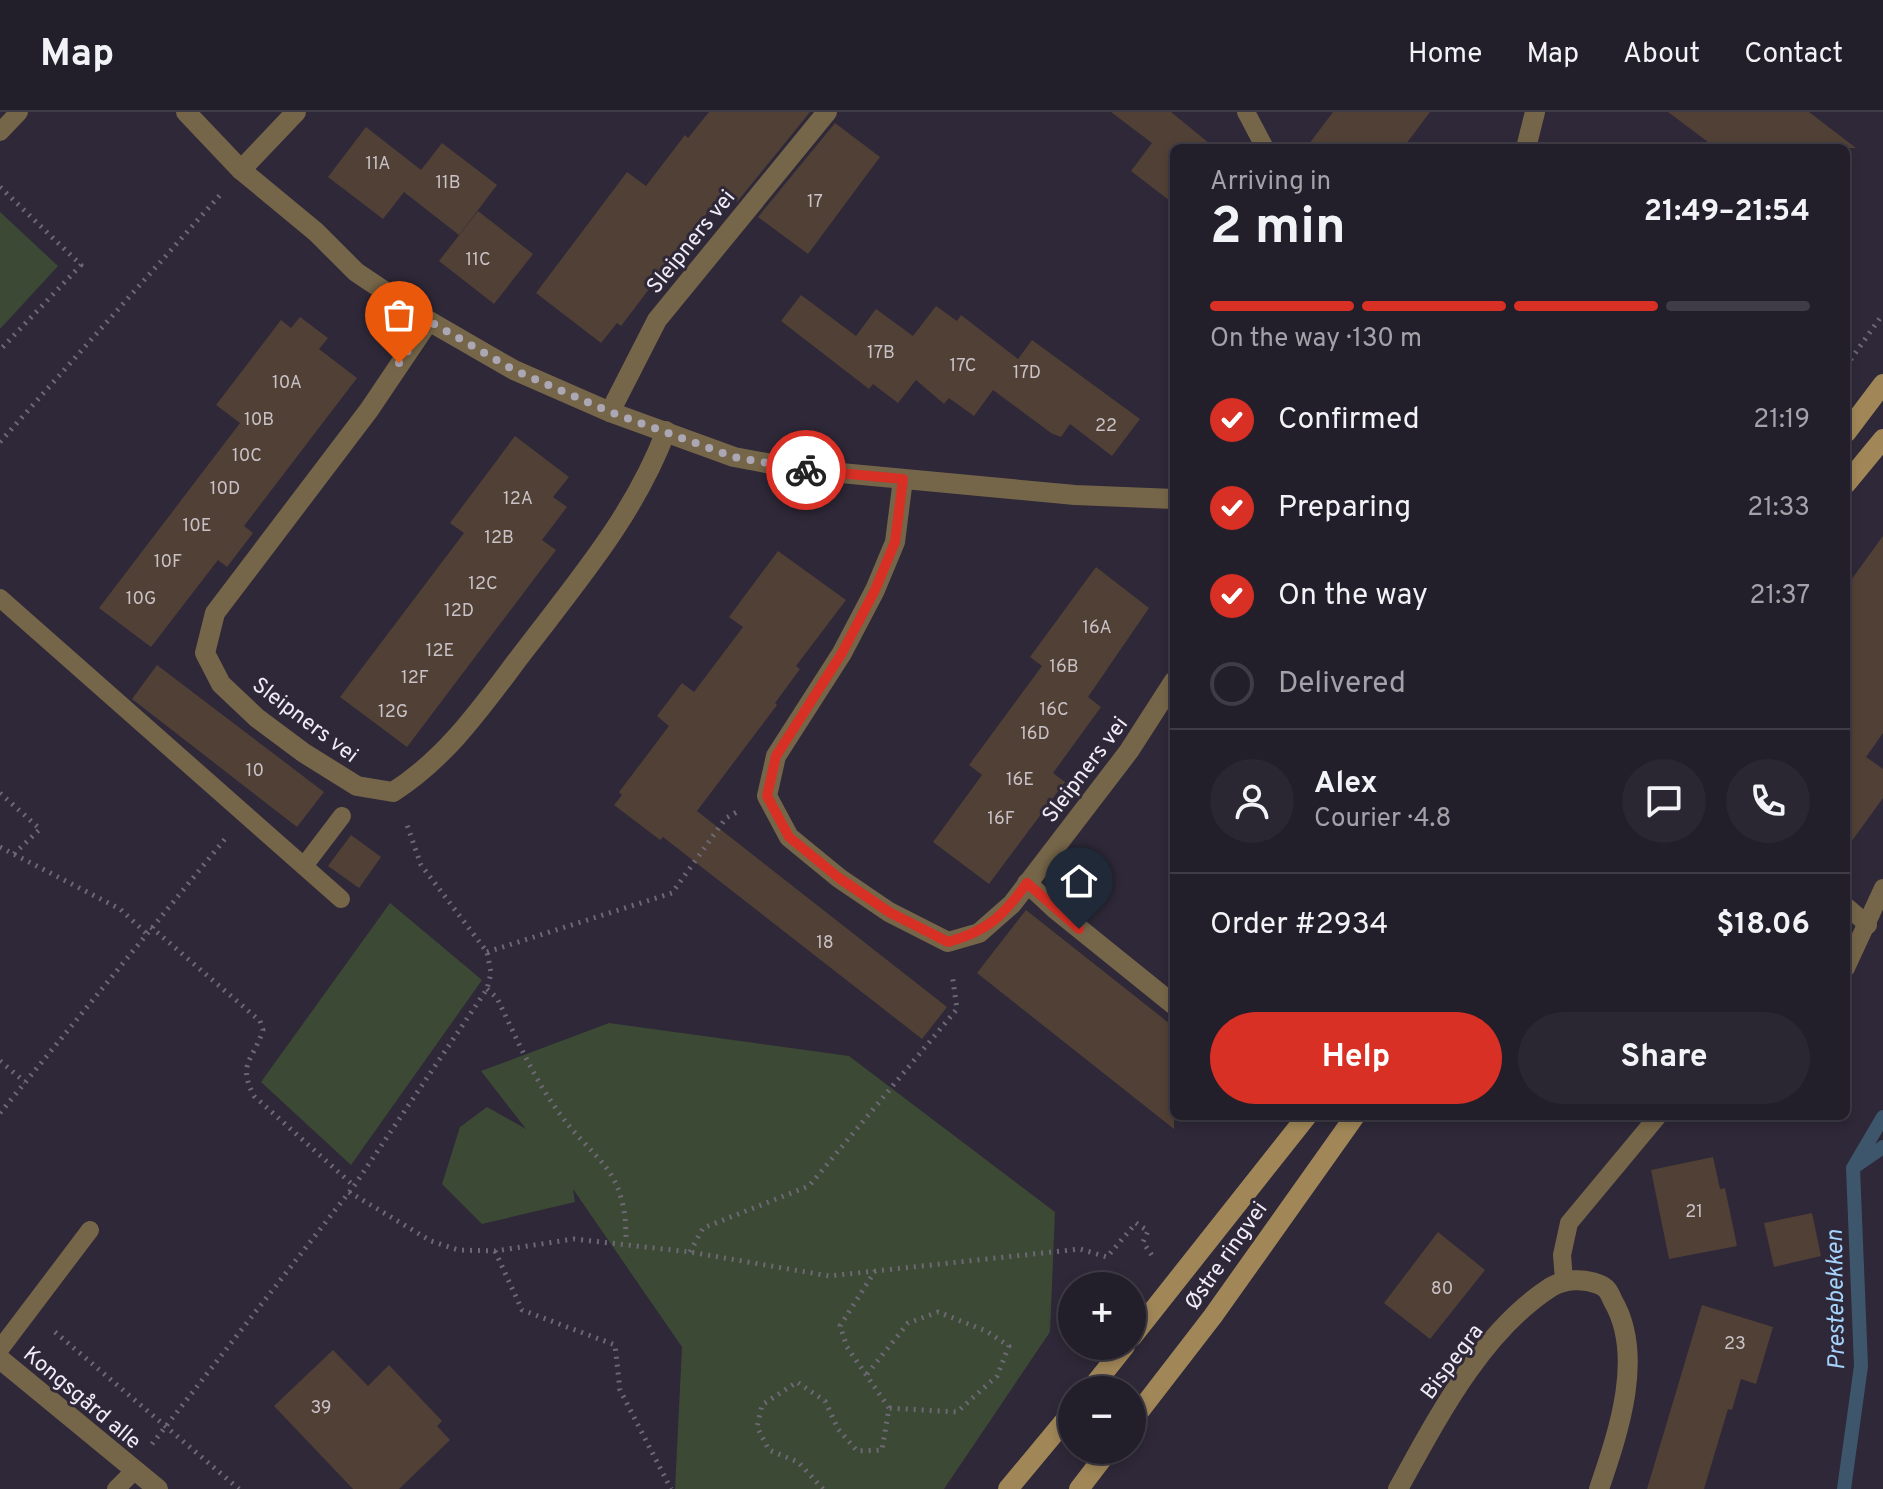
<!DOCTYPE html>
<meta charset="utf-8">
<style>
body{margin:0;font-family:Overpass,sans-serif;background:#2a2732;color:#f1f3f6;height:100vh;display:flex;flex-direction:column;font-size:30px;white-space:nowrap}
*{box-sizing:border-box;margin:0}
p{font-size:26px;color:#a2a2a8}
.icon{flex:none;width:44px;height:44px;fill:none;stroke:currentColor;stroke-width:2;stroke-linecap:round;stroke-linejoin:round}
.map{position:relative;flex:1;overflow:hidden}
.sheet{position:absolute;left:1170px;top:32px;width:680px;height:976px;display:flex;flex-direction:column;background:#221e2a;border-radius:12px;box-shadow:0 4px 12px #0003,0 0 0 2px #3f3c47}
.sheet>*{flex:none}
.fabs{position:absolute;left:1058px;top:1160px;display:grid;gap:16px}
.fabs a{display:grid;place-items:center;width:88px;height:88px;border-radius:50%;background:#221e2a;box-shadow:0 4px 12px #0003,0 0 0 2px #3f3c47;font-size:40px}
.pin{position:absolute;display:grid;place-items:center;width:68px;height:68px;color:#fff;margin:-82px -34px;border-radius:50% 50% 50% 0;rotate:-45deg;box-shadow:0 0 8px #0007}
.pin .icon{rotate:45deg}
.courier{position:absolute;display:grid;place-items:center;width:80px;height:80px;margin:-40px;border:6px solid #d93025;border-radius:50%;background:#fff;color:#222;box-shadow:0 2px 10px #0007}
.summary em{font-style:normal;font-weight:700}
.summary div{display:flex;flex-direction:column-reverse}
.summary{display:flex;align-items:center;justify-content:space-between;height:136px;padding:0 40px}
h1{font-size:52px;font-weight:700;line-height:60px}
.bar{display:grid;grid-template-columns:repeat(4,1fr);gap:12px 8px;align-content:center;height:96px;padding:0 40px}
.bar i{height:10px;border-radius:6px;background:#3f3c47}
.bar .selected{background:#d93025}
.bar p{grid-column:span 4}
.line{display:flex;align-items:center;gap:20px;padding:0 40px;border-top:2px solid #3f3c47}
.line div{flex:1}
.round{display:grid;place-items:center;flex:none;width:84px;height:84px;border-radius:42px;background:#2a2732}
ol{padding:0 40px;list-style:none}
li{display:flex;align-items:center;gap:24px;height:88px}
li p{margin-inline-start:auto}
li .icon{padding:8px;border-radius:50%;background:#d93025;color:#fff;stroke-width:4}
li:last-child{color:#a2a2a8}
li i{width:44px;height:44px;border:4px solid #3f3c47;border-radius:50%}
.button{display:flex;gap:16px;margin-top:auto;padding:16px 40px}
.button a{flex:1;height:92px;border-radius:48px;background:#d93025;color:#fff;font-size:32px;font-weight:700;line-height:92px;text-align:center}
.button a+a{background:#2a2732;color:#f1f3f6}
header{display:flex;align-items:center;gap:48px;box-sizing:border-box;height:112px;padding:0 40px;background:#221e2a;border-bottom:2px solid #3f3c47}
header strong{font-size:38px}
nav{display:flex;gap:44px;margin-inline-start:auto;font-size:28px}
.map>svg:first-child{display:block}
.green{fill:#3c4934}
.lines{fill:none;stroke-linecap:round;stroke-linejoin:round}
.stream{stroke:#3e566b;stroke-width:14}
.building{fill:#514035}
.path{stroke:#6d6876;stroke-width:5;stroke-dasharray:2 6;stroke-linecap:butt}
.service{stroke:#766649;stroke-width:18}
.minor{stroke:#766649;stroke-width:20}
.tertiary{stroke:#766649;stroke-width:20}
.secondary{stroke:#a18758;stroke-width:20}
.done{stroke:#aca7b4;stroke-width:8;stroke-dasharray:0 14.4}
.route{stroke:#d93025;stroke-width:10}
.labels{text-anchor:middle;stroke-width:6;stroke-linejoin:round;paint-order:stroke}
.number-label{font-size:18px;fill:#c8c1c6}
.street-label{font-size:22px;fill:#f0ecf7;stroke:#2e2838}
.water-label{font-size:24px;font-style:italic;fill:#a4d2fb;stroke:#2e2838}
</style>
<header>
<strong>Map</strong>
<nav><a>Home</a><a>Map</a><a>About</a><a>Contact</a></nav>
</header>
<div class="map">
<svg width="1883" height="1377" viewBox="0 0 1883 1377">
<rect width="100%" height="100%" fill="#2e2838"/>
<!-- green -->
<g class="green">
<path d="M0,100L58,154L0,217Z"/>
<path d="M390,791L482,868L351,1053L261,970Z"/>
<path d="M609,911L849,944L1055,1100L1050,1220L944,1377H675L682,1235L573,1077L575,1090L482,1112L442,1072L460,1015L487,995L526,1017L481,959Z"/>
</g>
<g class="lines">
<!-- stream -->
<g class="stream">
<path d="M1857,1053L1883,1035"/>
<path d="M1844,1377L1861,1254L1853,1056L1883,1005"/>
</g>
</g>
<!-- building -->
<g class="building">
<path d="M709,0H810L737,90L723,80L621,214L617,211L601,231L536,181L627,60L646,74L685,23L688,26Z"/>
<path d="M1111,0H1171L1215,36H1174V92L1131,59L1152,31Z"/>
<path d="M1333,0H1430L1403,36H1306Z"/>
<path d="M1668,0H1809L1856,36H1716Z"/>
<path d="M835,11L880,45L808,142L758,105Z"/>
<path d="M366,15L421,58L442,31L497,73L459,123L404,80L383,107L328,65Z"/>
<path d="M478,99L533,142L494,192L439,149Z"/>
<path d="M801,183L856,224L876,197L913,224L936,194L957,209L961,203L1018,247L1032,228L1140,307L1112,344L1070,312L1061,325L1051,321L993,278L974,304L949,286L944,292L916,268L898,291L873,272L869,277L781,209Z"/>
<path d="M300,205L328,226L319,237L357,266L244,414L253,421L227,455L218,448L151,535L99,496L240,311L216,293L281,208L291,216Z"/>
<path d="M515,324L569,365L553,385L567,395L542,428L556,438L407,635L340,585L464,421L450,411Z"/>
<path d="M1883,424V621L1866,645L1883,657V686L1846,737V475Z"/>
<path d="M778,439L846,488L796,554L800,557L775,591L777,593L697,699L947,895L922,927L663,725L660,728L614,693L622,683L619,680L669,614L657,604L682,571L694,580L743,515L729,505Z"/>
<path d="M1096,455L1149,496L1088,585L1101,595L1053,661L1065,670L989,772L933,730L982,663L969,653L1042,554L1030,545Z"/>
<path d="M157,553L324,680L297,715L132,587Z"/>
<path d="M351,723L381,745L359,776L328,754Z"/>
<path d="M1026,798L1174,915V1017L977,861Z"/>
<path d="M1713,1045L1720,1077L1725,1076L1737,1134L1669,1147L1651,1058Z"/>
<path d="M1812,1101L1821,1144L1774,1155L1764,1111Z"/>
<path d="M1438,1120L1485,1158L1430,1227L1384,1191Z"/>
<path d="M1702,1193L1773,1215L1756,1272L1741,1267L1732,1298L1728,1297L1704,1377H1647Z"/>
<path d="M333,1238L368,1274L389,1253L442,1309L437,1314L450,1328L399,1377H353L274,1294Z"/>
</g>
<g class="lines">
<!-- path -->
<g class="path">
<path d="M0,75L81,153L0,238"/>
<path d="M1846,254L1883,202"/>
<path d="M0,330L220,83"/>
<path d="M0,681L40,717L14,742"/>
<path d="M0,735L120,797L146,821"/>
<path d="M151,815L260,909L263,918C253,949 237,951 254,984L354,1074"/>
<path d="M487,840L672,781L726,706L737,700"/>
<path d="M487,877L497,886C515,923 531,961 555,995C593,1051 627,1052 626,1131"/>
<path d="M0,949L25,970"/>
<path d="M0,1001L225,727"/>
<path d="M349,1080L431,1129L458,1138L495,1139L574,1127L690,1140L829,1164L1080,1137L1107,1145L1136,1111L1148,1119L1143,1130L1153,1145"/>
<path d="M495,1139L522,1198L615,1233L620,1278L671,1377"/>
<path d="M690,1140L703,1116L809,1074L957,897L952,862"/>
<path d="M55,1220L239,1377"/>
<path d="M867,1262L908,1211L938,1200L986,1219L1009,1234L997,1264L957,1300L889,1296"/>
<path d="M152,1332L354,1074L487,877L491,861L487,840L421,753L406,710"/>
<path d="M823,1377L798,1350L769,1338L757,1315L762,1293L797,1270L825,1289L838,1317L857,1339L882,1338L889,1296L847,1235L840,1214L875,1159"/>
</g>
<!-- service -->
<g class="service">
<path d="M1246,0L1265,36"/>
<path d="M0,20L19,0"/>
<path d="M0,486L341,787"/>
<path d="M304,754L342,704"/>
<path d="M1846,794L1868,813"/>
<path d="M1846,856L1883,776"/>
<path d="M1564,1168L1562,1143L1569,1111L1658,1004"/>
<path d="M0,1237L90,1118"/>
<path d="M116,1377L134,1359"/>
</g>
<!-- minor -->
<g class="minor">
<path d="M186,0L241,58L316,120L356,160L429,209L514,258L610,300L734,345L798,357L1075,383L1174,387"/>
<path d="M1526,36L1535,0"/>
<path d="M241,58L296,0"/>
<path d="M429,209L369,298L215,501L205,541L221,572L257,606L304,641L357,674L393,680C451,643 487,587 528,534C581,465 635,401 666,319"/>
<path d="M610,300L657,208L827,0"/>
<path d="M903,367L895,430L875,478L842,541L776,644L767,684L789,725L839,766L889,800L948,830L979,821L1012,792L1129,639L1174,569"/>
<path d="M1027,771L1055,797L1174,893"/>
<path d="M1398,1377C1437,1307 1481,1220 1551,1175C1565,1167 1583,1166 1598,1172C1607,1175 1609,1180 1613,1189C1645,1244 1618,1321 1599,1377"/>
</g>
<!-- tertiary -->
<path class="tertiary" d="M0,1247L158,1377"/>
<!-- secondary -->
<g class="secondary">
<path d="M1846,321L1883,272"/>
<path d="M1846,372L1883,327"/>
<path d="M1132,1225L1307,1004"/>
<path d="M1090,1278L1125,1234"/>
<path d="M1132,1309L1213,1204L1355,1004"/>
<path d="M1008,1377L1072,1300"/>
<path d="M1079,1377L1109,1338"/>
</g>
</g>
<g class="lines">
<!-- done -->
<path class="done" d="M399,251L429,209L514,258L610,300L734,345L806,358"/>
<!-- route -->
<path class="route" d="M806,358L903,367L895,430L875,478L842,541L776,644L767,684L789,725L839,766L889,800L948,830C988,819 1003,804 1027,771L1079,817"/>
</g>
<g class="labels">
<!-- number labels -->
<g class="number-label">
<text x="378" y="57">11A</text>
<text x="448" y="76">11B</text>
<text x="815" y="95">17</text>
<text x="478" y="153">11C</text>
<text x="881" y="246">17B</text>
<text x="963" y="259">17C</text>
<text x="1027" y="266">17D</text>
<text x="287" y="276">10A</text>
<text x="259" y="313">10B</text>
<text x="1106" y="319">22</text>
<text x="247" y="349">10C</text>
<text x="225" y="382">10D</text>
<text x="518" y="392">12A</text>
<text x="197" y="419">10E</text>
<text x="499" y="431">12B</text>
<text x="168" y="455">10F</text>
<text x="483" y="477">12C</text>
<text x="141" y="492">10G</text>
<text x="459" y="504">12D</text>
<text x="1097" y="521">16A</text>
<text x="440" y="544">12E</text>
<text x="1064" y="560">16B</text>
<text x="415" y="571">12F</text>
<text x="1054" y="603">16C</text>
<text x="393" y="605">12G</text>
<text x="1035" y="627">16D</text>
<text x="255" y="664">10</text>
<text x="1020" y="673">16E</text>
<text x="1001" y="712">16F</text>
<text x="825" y="836">18</text>
<text x="1694" y="1105">21</text>
<text x="1442" y="1182">80</text>
<text x="1735" y="1237">23</text>
<text x="321" y="1301">39</text>
</g>
<!-- street labels -->
<g class="street-label">
<text transform="translate(690 129) rotate(-51)" y="8">Sleipners vei</text>
<text transform="translate(306 607) rotate(37)" y="8">Sleipners vei</text>
<text transform="translate(1084 657) rotate(-53)" y="8">Sleipners vei</text>
<text transform="translate(1225 1143) rotate(-55)" y="8">Østre ringvei</text>
<text transform="translate(1451 1249) rotate(-53)" y="8">Bispegra</text>
<text transform="translate(83 1285) rotate(40)" y="8">Kongsgård alle</text>
</g>
<!-- water labels -->
<g class="water-label">
<text transform="translate(1835 1188) rotate(-91)" y="8">Prestebekken</text>
</g>
</g>
</svg>
<div class="fabs">
<a>+</a>
<a>−</a>
</div>
<div class="pin" style="left:399px;top:251px;background:#ea580c"><svg class="icon" aria-label="bag" viewBox="0 0 24 24"><path d="M5 8h14l-1 12H6zM9 8a3 3 0 0 1 6 0"/></svg></div>
<div class="pin" style="left:1079px;top:817px;background:#1f2937"><svg class="icon" aria-label="home" viewBox="0 0 24 24"><path d="M3 11l9-7 9 7M6 9v11h12V9"/></svg></div>
<div class="courier" style="left:806px;top:358px"><svg class="icon" aria-label="bike" viewBox="0 0 24 24"><circle cx="6" cy="16" r="4"/><circle cx="18" cy="16" r="4"/><path d="M6 16l4-8h5l3 8M10 8l3 8H6M13 5h3"/></svg></div>
<section class="sheet">
<div class="summary"><div><h1>2 min</h1><p>Arriving in</p></div><em>21:49–21:54</em></div>
<div class="bar"><i class="selected"></i><i class="selected"></i><i class="selected"></i><i></i><p>On the way · 130 m</p></div>
<ol>
<li><svg class="icon" aria-label="check" viewBox="0 0 24 24"><path d="M5 12l5 5 9-10"/></svg>Confirmed<p>21:19</p></li>
<li><svg class="icon" aria-label="check" viewBox="0 0 24 24"><path d="M5 12l5 5 9-10"/></svg>Preparing<p>21:33</p></li>
<li><svg class="icon" aria-label="check" viewBox="0 0 24 24"><path d="M5 12l5 5 9-10"/></svg>On the way<p>21:37</p></li>
<li><i></i>Delivered</li>
</ol>
<div class="line" style="height:144px"><a class="round"><svg class="icon" aria-label="person" viewBox="0 0 24 24"><circle cx="12" cy="8" r="4"/><path d="M4 21q1-7 8-7t8 7"/></svg></a><div><b>Alex</b><p>Courier · 4.8</p></div><a class="round"><svg class="icon" aria-label="chat" viewBox="0 0 24 24"><path d="M4 5h16v11H9l-5 4z"/></svg></a><a class="round"><svg class="icon" aria-label="phone" viewBox="0 0 24 24"><path d="M5 4h4l2 5-3 2q2 4 5 5l2-3 5 2v4C11 20 4 13 5 4z"/></svg></a></div>
<div class="line" style="height:104px"><div>Order #2934</div><b>$18.06</b></div>
<div class="button"><a>Help</a><a>Share</a></div>
</section>
</div>
